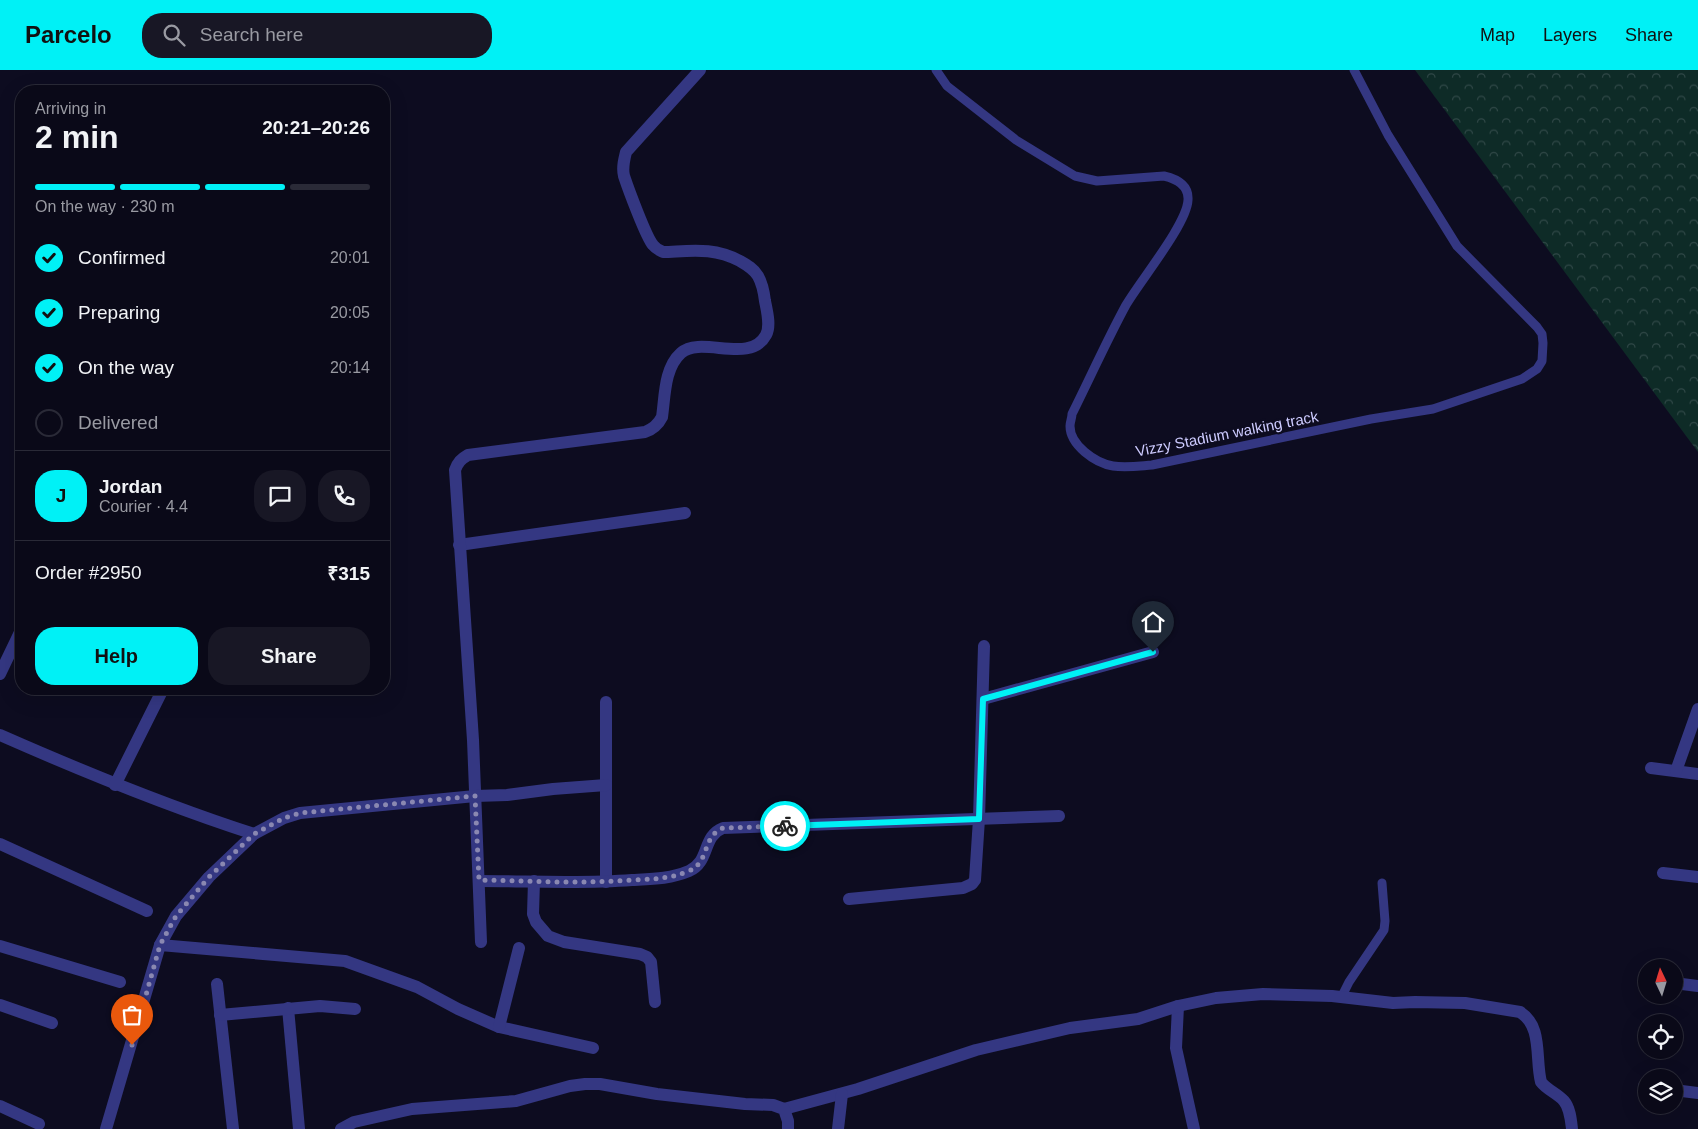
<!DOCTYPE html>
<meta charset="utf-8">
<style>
body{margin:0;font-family:Helvetica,sans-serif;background:#181725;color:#f1f3f6;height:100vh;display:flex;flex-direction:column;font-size:19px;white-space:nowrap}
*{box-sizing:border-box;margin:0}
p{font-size:16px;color:#999aa2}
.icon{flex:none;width:28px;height:28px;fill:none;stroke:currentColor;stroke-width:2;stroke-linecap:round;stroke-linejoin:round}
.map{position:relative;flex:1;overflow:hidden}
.sheet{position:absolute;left:15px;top:15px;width:375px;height:610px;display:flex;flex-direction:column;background:#0a0918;border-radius:20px;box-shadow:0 5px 20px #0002,0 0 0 1px #2a2a37}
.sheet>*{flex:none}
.needle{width:32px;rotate:356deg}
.fabs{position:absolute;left:1638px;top:889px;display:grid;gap:10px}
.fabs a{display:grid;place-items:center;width:45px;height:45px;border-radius:50%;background:#0a0918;box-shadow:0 5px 20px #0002,0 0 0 1px #2a2a37;font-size:25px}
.pin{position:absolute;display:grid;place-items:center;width:42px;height:42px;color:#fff;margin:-51px -21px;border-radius:50% 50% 50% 0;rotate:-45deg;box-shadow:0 0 5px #0007}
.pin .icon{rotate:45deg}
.courier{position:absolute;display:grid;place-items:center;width:50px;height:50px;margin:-25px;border:4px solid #00f1f6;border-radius:50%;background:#fff;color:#222;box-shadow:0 1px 6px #0007}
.head em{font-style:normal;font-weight:800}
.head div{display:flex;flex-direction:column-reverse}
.head{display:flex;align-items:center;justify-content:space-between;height:85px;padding:0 20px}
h1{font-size:32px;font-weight:800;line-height:38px}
.bar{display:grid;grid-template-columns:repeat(4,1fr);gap:8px 5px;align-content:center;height:60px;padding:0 20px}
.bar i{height:6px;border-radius:4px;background:#2a2a37}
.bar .selected{background:#00f1f6}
.bar p{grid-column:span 4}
.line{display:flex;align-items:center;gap:12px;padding:0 20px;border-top:1px solid #2a2a37}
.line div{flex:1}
.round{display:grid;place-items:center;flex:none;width:52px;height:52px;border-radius:20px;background:#181725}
ol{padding:0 20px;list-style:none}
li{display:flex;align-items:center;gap:15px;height:55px}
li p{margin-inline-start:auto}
li .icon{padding:5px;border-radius:50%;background:#00f1f6;color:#111;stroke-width:4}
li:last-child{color:#999aa2}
li i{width:28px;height:28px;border:2px solid #2a2a37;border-radius:50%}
.primary-button{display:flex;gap:10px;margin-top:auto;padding:10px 20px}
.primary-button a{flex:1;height:58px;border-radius:20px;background:#00f1f6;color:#111;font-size:20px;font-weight:800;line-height:58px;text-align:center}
.primary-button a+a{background:#181725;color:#f1f3f6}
header{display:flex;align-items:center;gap:30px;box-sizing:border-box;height:70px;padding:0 25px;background:#00f1f6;color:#111}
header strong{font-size:24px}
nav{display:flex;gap:28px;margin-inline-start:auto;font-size:18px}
.search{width:350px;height:45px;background:#181725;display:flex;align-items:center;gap:12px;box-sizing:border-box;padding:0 18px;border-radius:20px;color:#999aa2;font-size:19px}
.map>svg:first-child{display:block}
.forest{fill:url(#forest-crowns)}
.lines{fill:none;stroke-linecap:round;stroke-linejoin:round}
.lane{stroke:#343782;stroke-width:9}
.street{stroke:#343782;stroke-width:12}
.done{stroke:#8a88b1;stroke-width:5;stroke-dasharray:0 9}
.route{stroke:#00f1f6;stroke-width:6}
.labels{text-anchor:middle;stroke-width:4.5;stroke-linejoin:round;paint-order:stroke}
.street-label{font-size:15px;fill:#cdcbff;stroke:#0d0c20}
</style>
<header>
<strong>Parcelo</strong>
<div class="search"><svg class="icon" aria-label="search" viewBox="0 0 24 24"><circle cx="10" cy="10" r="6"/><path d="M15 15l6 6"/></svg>Search here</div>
<nav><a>Map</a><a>Layers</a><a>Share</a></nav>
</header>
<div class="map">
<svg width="1698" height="1059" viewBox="0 0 1698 1059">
<defs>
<pattern id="forest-crowns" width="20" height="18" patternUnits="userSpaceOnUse" patternTransform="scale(1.25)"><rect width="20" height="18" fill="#0e2b27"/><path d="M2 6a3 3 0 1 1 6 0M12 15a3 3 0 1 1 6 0" fill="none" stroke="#304847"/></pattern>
</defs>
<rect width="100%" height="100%" fill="#0d0c20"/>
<!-- forest -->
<path class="forest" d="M1415,0H1698V382Z"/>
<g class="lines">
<!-- lane -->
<g class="lane">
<path d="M936,0L947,16L1016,70L1075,106L1097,111L1164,106C1177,109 1189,115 1188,130C1187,154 1140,211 1126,235C1107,270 1090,308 1072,344C1072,348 1070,352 1070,356C1070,375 1095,393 1113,396C1126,398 1139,396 1152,395L1371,349L1433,339L1522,309L1537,299L1542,291L1543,273L1542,264L1537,257L1457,176L1388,65L1354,0"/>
<path d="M1342,926L1349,912L1384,860L1385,851L1382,813"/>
</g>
<!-- street -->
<g class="street">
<path d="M459,475L685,443"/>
<path d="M0,604L21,560"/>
<path d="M983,629L1153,582"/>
<path d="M606,632V812"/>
<path d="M0,665C84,702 167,736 254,764"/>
<path d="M1651,698L1698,704"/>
<path d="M1676,701L1698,639"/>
<path d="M115,715L163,619"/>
<path d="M0,774L147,841"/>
<path d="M1663,803L1698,807"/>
<path d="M479,811C530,811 581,814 632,810C652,809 670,809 689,801C710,792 702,766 723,758L1059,746"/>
<path d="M534,811L533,844L536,852L548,866L564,872L640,884L647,887L651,892L655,932"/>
<path d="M849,829L963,818L972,814L975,810L979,749L984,576"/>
<path d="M481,872L473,670L455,400C458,392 461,389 468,385L645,362C653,359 658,355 662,347C665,327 664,298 681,283C701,265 750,295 766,265C771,256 767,241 765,231C764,223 762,213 758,206C754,199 747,195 740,191C713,177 692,181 663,182C659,180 656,179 653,175C646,167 628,118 624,106C622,98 624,90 626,82L700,0"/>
<path d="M160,875L345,891L417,917L458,939L499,957L593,978"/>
<path d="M0,876L120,912"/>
<path d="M1674,913L1698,916"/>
<path d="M217,914L233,1059"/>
<path d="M0,935L52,953"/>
<path d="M1178,936L1176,978L1194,1059"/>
<path d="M288,938L299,1059"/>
<path d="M220,945L320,936L355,939"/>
<path d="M499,957L519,878"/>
<path d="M1644,1016H1646"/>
<path d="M1674,1020L1698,1023"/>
<path d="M0,1036L39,1054"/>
<path d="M784,1039L858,1019L976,980L1070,958L1138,949L1178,936L1216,928L1263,924L1332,926L1393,933L1415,932L1465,933L1520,942C1543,956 1535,989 1541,1012C1547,1020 1557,1023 1564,1031C1570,1038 1571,1050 1572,1059"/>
<path d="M106,1059L160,875L176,846L209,807L254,764L284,748L300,743L475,726L507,725L553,719L606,715"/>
<path d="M341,1059L354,1052L412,1039L516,1031L570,1016L585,1014H600L657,1024L745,1034L773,1035L784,1039L788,1051V1059"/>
<path d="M838,1059L842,1024"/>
</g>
</g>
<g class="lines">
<!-- done -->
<path class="done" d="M132,975L160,875L176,846L209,807L254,764L284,748L300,743L475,726L479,810C530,811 581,814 632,810C652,809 670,809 689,801C710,792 702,766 723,758L785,756"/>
<!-- route -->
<path class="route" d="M785,756L979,749L983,629L1153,582"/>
</g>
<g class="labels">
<!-- street labels -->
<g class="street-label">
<text transform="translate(1227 364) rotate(-11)" y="5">Vizzy Stadium walking track</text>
</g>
</g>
</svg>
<div class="fabs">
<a><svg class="needle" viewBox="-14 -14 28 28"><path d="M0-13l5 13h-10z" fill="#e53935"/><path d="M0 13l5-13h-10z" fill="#999aa2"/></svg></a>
<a><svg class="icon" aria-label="locate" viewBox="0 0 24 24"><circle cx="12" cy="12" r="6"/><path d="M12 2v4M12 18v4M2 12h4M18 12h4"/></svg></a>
<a><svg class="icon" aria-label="layers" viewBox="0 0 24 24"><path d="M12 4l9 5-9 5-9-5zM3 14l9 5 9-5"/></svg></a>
</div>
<div class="pin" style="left:132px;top:975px;background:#ea580c"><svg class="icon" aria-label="bag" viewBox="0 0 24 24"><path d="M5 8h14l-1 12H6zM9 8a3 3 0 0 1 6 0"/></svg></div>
<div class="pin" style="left:1153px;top:582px;background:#1f2937"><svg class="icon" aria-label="home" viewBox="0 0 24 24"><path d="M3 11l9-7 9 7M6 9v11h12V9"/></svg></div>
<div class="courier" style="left:785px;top:756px"><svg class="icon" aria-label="bike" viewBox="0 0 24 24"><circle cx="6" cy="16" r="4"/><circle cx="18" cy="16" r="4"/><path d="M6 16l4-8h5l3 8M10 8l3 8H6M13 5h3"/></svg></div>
<section class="sheet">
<div class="head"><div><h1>2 min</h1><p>Arriving in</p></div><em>20:21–20:26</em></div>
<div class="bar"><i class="selected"></i><i class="selected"></i><i class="selected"></i><i></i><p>On the way · 230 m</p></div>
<ol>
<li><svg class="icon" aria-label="check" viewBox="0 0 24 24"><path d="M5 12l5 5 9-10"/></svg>Confirmed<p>20:01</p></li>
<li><svg class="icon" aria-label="check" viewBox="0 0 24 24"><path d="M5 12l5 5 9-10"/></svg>Preparing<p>20:05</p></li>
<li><svg class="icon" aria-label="check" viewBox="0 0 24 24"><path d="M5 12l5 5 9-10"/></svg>On the way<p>20:14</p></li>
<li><i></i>Delivered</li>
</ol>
<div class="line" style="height:90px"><b class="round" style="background:#00f1f6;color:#111">J</b><div><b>Jordan</b><p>Courier · 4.4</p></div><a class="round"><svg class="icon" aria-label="chat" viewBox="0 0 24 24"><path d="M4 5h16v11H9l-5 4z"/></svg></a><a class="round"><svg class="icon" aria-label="phone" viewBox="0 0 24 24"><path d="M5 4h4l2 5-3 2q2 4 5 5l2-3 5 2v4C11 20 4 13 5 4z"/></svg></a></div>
<div class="line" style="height:65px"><div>Order #2950</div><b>₹315</b></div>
<div class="primary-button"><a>Help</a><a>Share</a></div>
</section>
</div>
